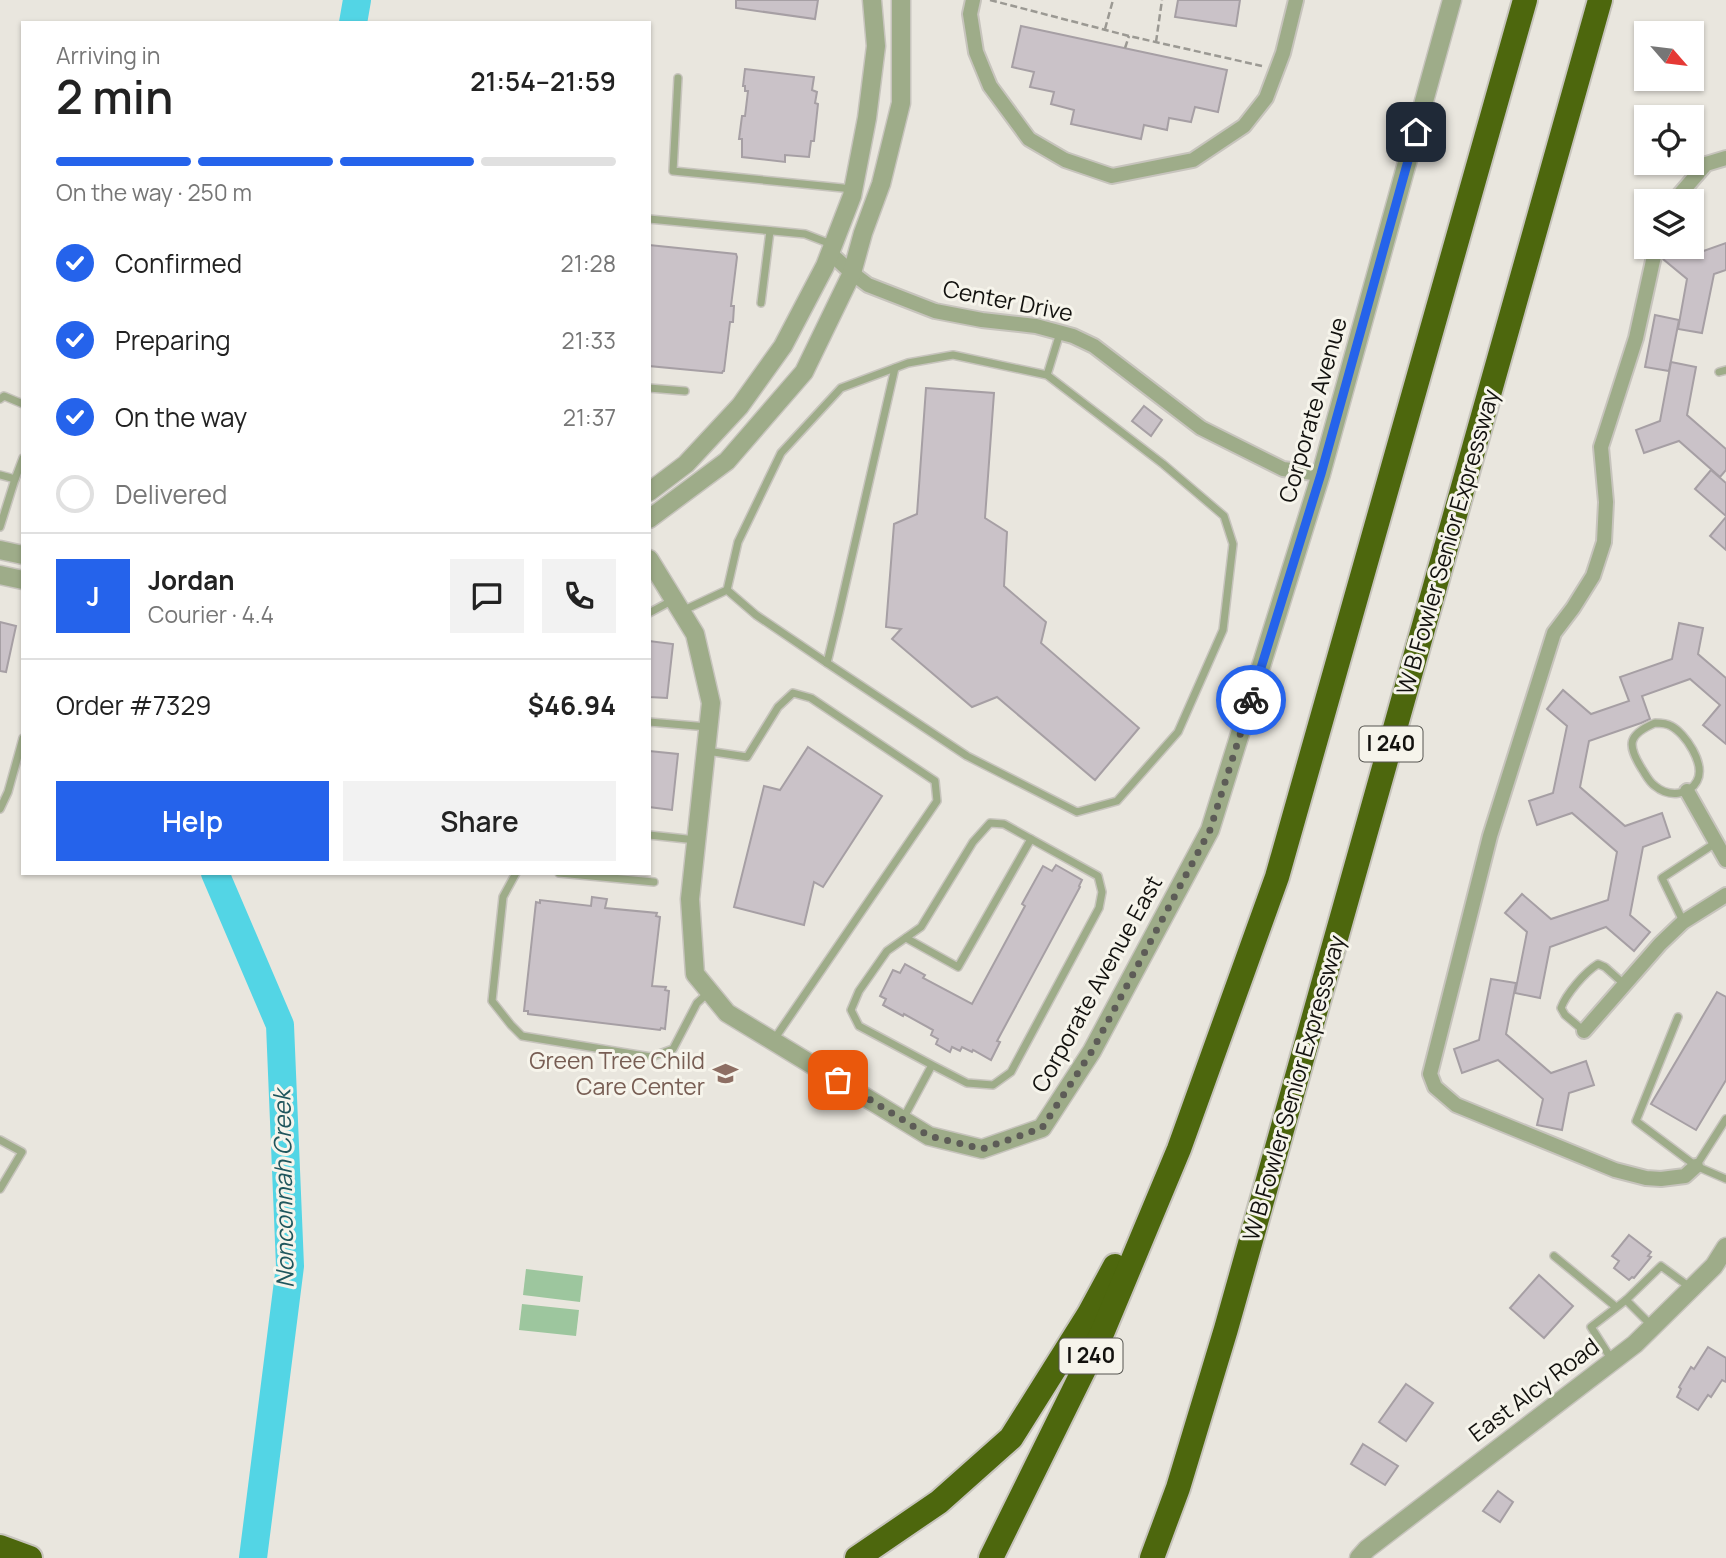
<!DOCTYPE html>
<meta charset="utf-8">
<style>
body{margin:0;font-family:Manrope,sans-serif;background:#f2f2f2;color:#222;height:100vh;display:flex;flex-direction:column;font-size:26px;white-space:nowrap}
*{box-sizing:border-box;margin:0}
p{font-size:23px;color:#767676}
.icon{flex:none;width:38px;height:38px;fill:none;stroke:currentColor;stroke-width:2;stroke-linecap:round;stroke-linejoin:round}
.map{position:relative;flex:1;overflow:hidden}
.panel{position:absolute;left:21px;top:21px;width:630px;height:854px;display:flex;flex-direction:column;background:#fff;border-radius:0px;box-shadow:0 2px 5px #0004}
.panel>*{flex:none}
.needle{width:46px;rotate:118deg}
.controls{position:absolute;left:1634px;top:21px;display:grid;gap:14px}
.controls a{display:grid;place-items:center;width:70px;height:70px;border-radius:0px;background:#fff;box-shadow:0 2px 5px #0004;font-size:35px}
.pin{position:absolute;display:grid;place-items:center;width:60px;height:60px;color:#fff;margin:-30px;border-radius:14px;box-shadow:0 4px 10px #0006}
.courier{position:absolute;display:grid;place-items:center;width:70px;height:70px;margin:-35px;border:5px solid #2563eb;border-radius:50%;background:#fff;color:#222;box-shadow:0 2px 9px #0007}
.headline em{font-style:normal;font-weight:600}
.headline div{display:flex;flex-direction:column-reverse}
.headline{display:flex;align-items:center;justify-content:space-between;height:119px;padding:0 35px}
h1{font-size:46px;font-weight:600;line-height:52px}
.bar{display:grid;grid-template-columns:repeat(4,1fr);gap:10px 7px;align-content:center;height:84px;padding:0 35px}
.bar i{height:9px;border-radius:5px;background:#e0e0e0}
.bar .on{background:#2563eb}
.bar p{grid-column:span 4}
.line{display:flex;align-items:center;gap:18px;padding:0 35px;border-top:2px solid #e0e0e0}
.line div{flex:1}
.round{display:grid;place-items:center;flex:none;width:74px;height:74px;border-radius:0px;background:#f2f2f2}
ol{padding:0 35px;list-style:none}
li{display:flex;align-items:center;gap:21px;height:77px}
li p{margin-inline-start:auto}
li .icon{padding:7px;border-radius:50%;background:#2563eb;color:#fff;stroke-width:4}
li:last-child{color:#767676}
li i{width:38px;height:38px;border:4px solid #e0e0e0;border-radius:50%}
.action{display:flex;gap:14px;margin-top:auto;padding:14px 35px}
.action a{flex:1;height:80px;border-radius:0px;background:#2563eb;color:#fff;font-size:28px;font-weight:600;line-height:80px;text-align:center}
.action a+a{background:#f2f2f2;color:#222}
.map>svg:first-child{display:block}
.green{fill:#9dc69e}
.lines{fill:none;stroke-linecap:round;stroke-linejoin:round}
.river{stroke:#53d5e5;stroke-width:28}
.building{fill:#cac2c8;stroke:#a69fa4;stroke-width:2}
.service-casing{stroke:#c7c4bd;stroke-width:10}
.minor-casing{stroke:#c7c4bd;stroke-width:18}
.tertiary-casing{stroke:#c7c4bd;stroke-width:21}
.motorway-casing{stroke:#c7c4bd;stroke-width:28}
.path{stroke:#9b9993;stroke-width:2.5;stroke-dasharray:7 3.5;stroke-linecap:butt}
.service{stroke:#9eac89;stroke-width:7}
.minor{stroke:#9eac89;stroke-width:14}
.tertiary{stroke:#9eac89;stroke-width:18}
.motorway{stroke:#4d670d;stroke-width:24}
.done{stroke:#5d5c57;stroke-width:7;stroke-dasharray:0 12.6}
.route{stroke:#2563eb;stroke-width:9}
.labels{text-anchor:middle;stroke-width:6;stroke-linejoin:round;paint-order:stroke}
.shield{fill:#f6f4eb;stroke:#565550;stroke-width:2}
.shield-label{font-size:21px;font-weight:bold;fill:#12110e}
.street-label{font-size:23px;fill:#12110e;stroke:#f6f4eb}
.education-label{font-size:23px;fill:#785e54;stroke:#f6f4eb;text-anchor:end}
.water-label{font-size:24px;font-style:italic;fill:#1f565d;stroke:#f6f4eb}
</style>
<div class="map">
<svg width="1726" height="1558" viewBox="0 0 1726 1558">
<rect width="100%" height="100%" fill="#e9e6de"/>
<!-- green -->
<g class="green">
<path d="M526,1269L583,1276L580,1302L523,1295Z"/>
<path d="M522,1304L579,1310L576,1336L519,1330Z"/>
</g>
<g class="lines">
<!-- river -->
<g class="river">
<path d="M353,23L357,0"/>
<path d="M215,873L280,1025L290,1266L253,1558"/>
</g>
</g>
<!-- building -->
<g class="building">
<path d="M736,0H818L815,19L736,8Z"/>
<path d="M1178,0H1240L1236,26L1175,17Z"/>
<path d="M1021,26L1227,70L1218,112L1195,107L1191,122L1169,118L1167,130L1144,125L1141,139L1071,124L1074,110L1051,104L1054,92L1030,87L1034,72L1012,67Z"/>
<path d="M745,69L814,77L812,90L817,92L815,103L818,104L814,141H811L809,157L785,155V162L742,157V139H739L742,116H745L748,91H745V86H743Z"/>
<path d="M1726,243V270L1714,274L1702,333L1678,329L1687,279L1663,259L1665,249L1667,247H1687L1695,254Z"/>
<path d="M649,245L736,254L737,257L731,306H734L733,322H730L724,371H723L722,373L649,366Z"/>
<path d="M1655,315L1679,320L1669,371L1645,367Z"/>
<path d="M1671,362L1696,367L1687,415L1726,449V470L1720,477L1679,441L1644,453L1636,430L1660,421Z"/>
<path d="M926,388L994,393L985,518L1007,532L1004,586L1046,622L1041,643L1139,728L1095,780L997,697L972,707L892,639L901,629L886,627L894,524L917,514Z"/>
<path d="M1144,406L1162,420L1151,436L1132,421Z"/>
<path d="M1711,470L1726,483V516L1695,489Z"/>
<path d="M1726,517V550L1710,536Z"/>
<path d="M0,622L16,626L6,672L0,671Z"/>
<path d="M1679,623L1703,628L1698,654L1726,678V744L1703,725L1720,705L1690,679L1642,696L1650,719L1641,723L1589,741L1580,787L1625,826L1662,813L1670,837L1643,847L1630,915L1650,932L1634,951L1606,927L1550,947L1540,998L1515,993L1527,932L1505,913L1522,894L1551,919L1608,900L1617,852L1572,813L1537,825L1529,801L1553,793L1567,726L1547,709L1563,690L1591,714L1629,701L1620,677L1672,659Z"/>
<path d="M649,641L673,644L667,698L649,697Z"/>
<path d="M808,747L882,796L823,887L814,882L804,925L734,907L764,786L780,790Z"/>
<path d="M649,751L678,754L672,810L649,807Z"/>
<path d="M1056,865L1082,880L1079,886L1080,887L997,1041L1000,1042L991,1060L973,1050L972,1052L962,1047L960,1051L952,1047L950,1052L936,1044L938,1039L931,1035L933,1030L904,1014L903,1016L883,1005L886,999L880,996L893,970L900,973L905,964L925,975L923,978L972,1004L1025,906L1022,904L1043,866L1052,871Z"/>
<path d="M592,897L607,899L605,908L657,913L656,916L660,917L652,986L666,987L665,990L669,991L665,1029L661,1028L660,1030L528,1014V1011H524L536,902L540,903V900L591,906Z"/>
<path d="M1491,979L1516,983L1506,1034L1551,1073L1586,1061L1594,1085L1569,1093L1562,1130L1537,1125L1543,1099L1498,1060L1462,1073L1454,1049L1479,1040Z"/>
<path d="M1717,992L1726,997V1080L1696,1130L1651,1104Z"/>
<path d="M1629,1235L1651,1252L1648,1256L1651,1257L1634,1278L1632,1277L1629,1280L1614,1268L1619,1261L1612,1256Z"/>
<path d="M1539,1275L1573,1306L1544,1338L1510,1308Z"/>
<path d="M1708,1347L1726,1358V1382L1722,1380L1711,1397L1708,1395L1698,1410L1677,1397L1681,1389L1679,1387L1691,1367L1694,1369Z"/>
<path d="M1406,1384L1433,1403L1406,1441L1379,1422Z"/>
<path d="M1363,1444L1398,1466L1385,1485L1351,1464Z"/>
<path d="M1498,1491L1513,1502L1500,1522L1483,1511Z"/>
</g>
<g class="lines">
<defs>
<g id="service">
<path d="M678,78L673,171L853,189"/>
<path d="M649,219L805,234L831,244"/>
<path d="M761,303L770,231"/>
<path d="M1719,372L1726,370"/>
<path d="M1047,375L1060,333"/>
<path d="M649,388L685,391"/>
<path d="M0,399L4,396L23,404"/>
<path d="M0,475L15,479L0,527"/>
<path d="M15,479L23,458"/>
<path d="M682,611L727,590L756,615L827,663L967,756L1077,812L1117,801L1178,732L1223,630L1233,544L1224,516L1163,464L1047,375L953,355L908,363L841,388L781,453L738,542L727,590"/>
<path d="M649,613L673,600"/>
<path d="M827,663L839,613L895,368"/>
<path d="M649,722L708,727"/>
<path d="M1655,723C1660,723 1666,723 1671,726C1685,733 1706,764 1697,781C1689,796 1668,797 1655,786C1649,782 1646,775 1642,769C1627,745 1627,735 1655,723Z"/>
<path d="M707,751L747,757L778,707L793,693L811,698L935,781L937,801L773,1041"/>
<path d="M0,809L8,792L23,738"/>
<path d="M649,835L696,840"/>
<path d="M516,873L503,897L492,1001L511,1025L522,1036L651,1057L673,1049L697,1003L709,992"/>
<path d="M559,873L654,882"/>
<path d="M1683,921L1662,878L1717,842"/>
<path d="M906,938L958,967L1031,839"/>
<path d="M1678,1017L1636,1121L1696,1166L1726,1179"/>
<path d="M1584,1031L1565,1015L1561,1008C1566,994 1585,972 1598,964L1605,967L1624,984"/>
<path d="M903,1119L932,1065L967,1083L993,1085L1011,1072L1099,908L1102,892L1098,876L1004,824L990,823L973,842L921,927L887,951L859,991L851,1010L859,1026L932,1065"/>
<path d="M0,1140L22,1152L0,1189"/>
<path d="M1696,1166L1726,1119"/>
<path d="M1554,1256L1616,1307"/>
<path d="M1626,1300L1653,1327"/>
<path d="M1612,1360L1591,1327L1626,1300L1661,1266L1691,1288"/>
</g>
<g id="minor">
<path d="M973,0L970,14L976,52L990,86L1029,139L1065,160L1112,176L1193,160L1244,126L1266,98L1283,53L1296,0"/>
<path d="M1674,201L1706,164L1726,158"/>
<path d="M1656,247L1636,338L1601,447L1606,502L1604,542L1593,576L1573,608L1554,633L1490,836L1430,1074L1435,1087L1456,1105L1615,1170L1646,1178L1661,1179L1685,1176L1696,1166"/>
<path d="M830,253L852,273L868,285L935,311L982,320L1036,326L1073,336L1094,346L1201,428L1283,469L1321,474"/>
<path d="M1687,791L1726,860"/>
<path d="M1584,1031L1660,944L1683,922L1726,895"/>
</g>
<g id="tertiary">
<path d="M649,492L686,464L740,406L783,346L825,266L852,196L867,118L876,46L872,0"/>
<path d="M649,519L727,461L804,372L852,273L863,233L881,184L901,103V0"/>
<path d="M0,550L23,555"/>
<path d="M649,559L695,634L711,703L690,899L695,974L727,1013L929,1136L982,1149L1042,1128L1092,1051L1210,830L1321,474L1452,0"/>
<path d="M0,575L23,580"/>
<path d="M1359,1558L1367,1549L1635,1344L1714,1266L1726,1247"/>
</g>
<g id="motorway">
<path d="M0,1547L30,1558"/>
<path d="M857,1558L939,1502L1011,1438L1089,1314L1115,1266"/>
<path d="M991,1558L1103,1331L1179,1149L1277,877L1525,0"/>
<path d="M1152,1558L1178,1488L1226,1329L1600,0"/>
</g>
</defs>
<!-- service casing -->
<use href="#service" class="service-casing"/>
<!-- minor casing -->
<use href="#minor" class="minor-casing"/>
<!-- tertiary casing -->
<use href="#tertiary" class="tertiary-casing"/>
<!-- motorway casing -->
<use href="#motorway" class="motorway-casing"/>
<!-- path -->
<g class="path">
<path d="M990,0L1129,36L1262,66"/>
<path d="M1105,29L1113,0"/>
<path d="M1156,42L1162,0"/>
<path d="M1125,48L1129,36"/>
</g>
<!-- service -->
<use href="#service" class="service"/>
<!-- minor -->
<use href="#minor" class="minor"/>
<!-- tertiary -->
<use href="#tertiary" class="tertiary"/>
<!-- motorway -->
<use href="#motorway" class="motorway"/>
</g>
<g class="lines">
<!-- done -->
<path class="done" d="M838,1080L929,1136L982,1149L1042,1128L1092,1051L1210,830L1251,700"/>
<!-- route -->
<path class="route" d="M1251,700L1321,474L1416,132"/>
</g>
<!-- icons -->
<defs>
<symbol id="school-bare" viewBox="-9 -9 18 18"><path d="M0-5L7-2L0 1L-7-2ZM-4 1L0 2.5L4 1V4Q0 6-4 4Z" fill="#8d6e63" stroke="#f6f4eb" stroke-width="2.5" paint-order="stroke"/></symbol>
</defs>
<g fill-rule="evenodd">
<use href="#school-bare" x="708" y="1056" width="35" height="35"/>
</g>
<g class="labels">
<!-- shield labels -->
<g class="shield">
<rect x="1359.5" y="726.5" width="63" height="35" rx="5"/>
<rect x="1059.5" y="1338.5" width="63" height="35" rx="5"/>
</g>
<g class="shield-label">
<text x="1391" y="751">I 240</text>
<text x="1091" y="1363">I 240</text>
</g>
<!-- street labels -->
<g class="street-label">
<text transform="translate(1008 301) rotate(11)" y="8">Center Drive</text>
<text transform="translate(1313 410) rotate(-74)" y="8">Corporate Avenue</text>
<text transform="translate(1448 542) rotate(-74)" y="8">W B Fowler Senior Expressway</text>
<text transform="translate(1097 984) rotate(-61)" y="8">Corporate Avenue East</text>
<text transform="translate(1294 1088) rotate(-74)" y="8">W B Fowler Senior Expressway</text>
<text transform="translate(1534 1390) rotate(-37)" y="8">East Alcy Road</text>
</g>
<!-- education labels -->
<g class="education-label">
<text x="705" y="1069">Green Tree Child<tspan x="705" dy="26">Care Center</tspan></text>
</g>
<!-- water labels -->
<g class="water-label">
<text transform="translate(284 1189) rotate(-91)" y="8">Nonconnah Creek</text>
</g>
</g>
</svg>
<div class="controls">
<a><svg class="needle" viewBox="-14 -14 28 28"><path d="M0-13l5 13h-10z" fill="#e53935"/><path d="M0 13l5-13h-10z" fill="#767676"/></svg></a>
<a><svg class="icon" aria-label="locate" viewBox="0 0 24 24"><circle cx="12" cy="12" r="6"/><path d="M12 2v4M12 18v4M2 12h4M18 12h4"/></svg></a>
<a><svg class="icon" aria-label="layers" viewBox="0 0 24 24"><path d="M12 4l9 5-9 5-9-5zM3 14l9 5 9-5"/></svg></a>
</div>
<div class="pin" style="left:838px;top:1080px;background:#ea580c"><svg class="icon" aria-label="bag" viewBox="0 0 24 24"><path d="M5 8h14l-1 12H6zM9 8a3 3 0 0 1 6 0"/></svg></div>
<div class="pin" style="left:1416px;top:132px;background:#1f2937"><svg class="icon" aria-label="home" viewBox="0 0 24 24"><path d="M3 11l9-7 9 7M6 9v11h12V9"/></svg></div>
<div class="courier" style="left:1251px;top:700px"><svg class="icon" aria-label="bike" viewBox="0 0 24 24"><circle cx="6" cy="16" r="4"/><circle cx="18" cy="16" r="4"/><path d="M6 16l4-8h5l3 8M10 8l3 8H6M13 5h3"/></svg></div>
<section class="panel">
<div class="headline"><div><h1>2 min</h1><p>Arriving in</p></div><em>21:54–21:59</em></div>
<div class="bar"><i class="on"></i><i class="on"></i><i class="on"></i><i></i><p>On the way · 250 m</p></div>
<ol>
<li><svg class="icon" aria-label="check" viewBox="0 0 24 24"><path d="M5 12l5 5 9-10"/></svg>Confirmed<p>21:28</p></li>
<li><svg class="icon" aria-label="check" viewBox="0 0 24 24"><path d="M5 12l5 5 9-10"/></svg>Preparing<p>21:33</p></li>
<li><svg class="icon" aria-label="check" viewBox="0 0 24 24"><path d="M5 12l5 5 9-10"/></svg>On the way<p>21:37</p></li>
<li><i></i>Delivered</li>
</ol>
<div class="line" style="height:126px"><b class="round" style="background:#2563eb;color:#fff">J</b><div><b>Jordan</b><p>Courier · 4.4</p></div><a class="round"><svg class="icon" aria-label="chat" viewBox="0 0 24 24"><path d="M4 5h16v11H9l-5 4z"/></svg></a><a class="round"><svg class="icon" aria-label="phone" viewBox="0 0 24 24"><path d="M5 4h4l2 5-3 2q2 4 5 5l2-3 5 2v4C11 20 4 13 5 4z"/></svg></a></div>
<div class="line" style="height:91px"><div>Order #7329</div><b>$46.94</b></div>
<div class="action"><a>Help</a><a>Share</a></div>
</section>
</div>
